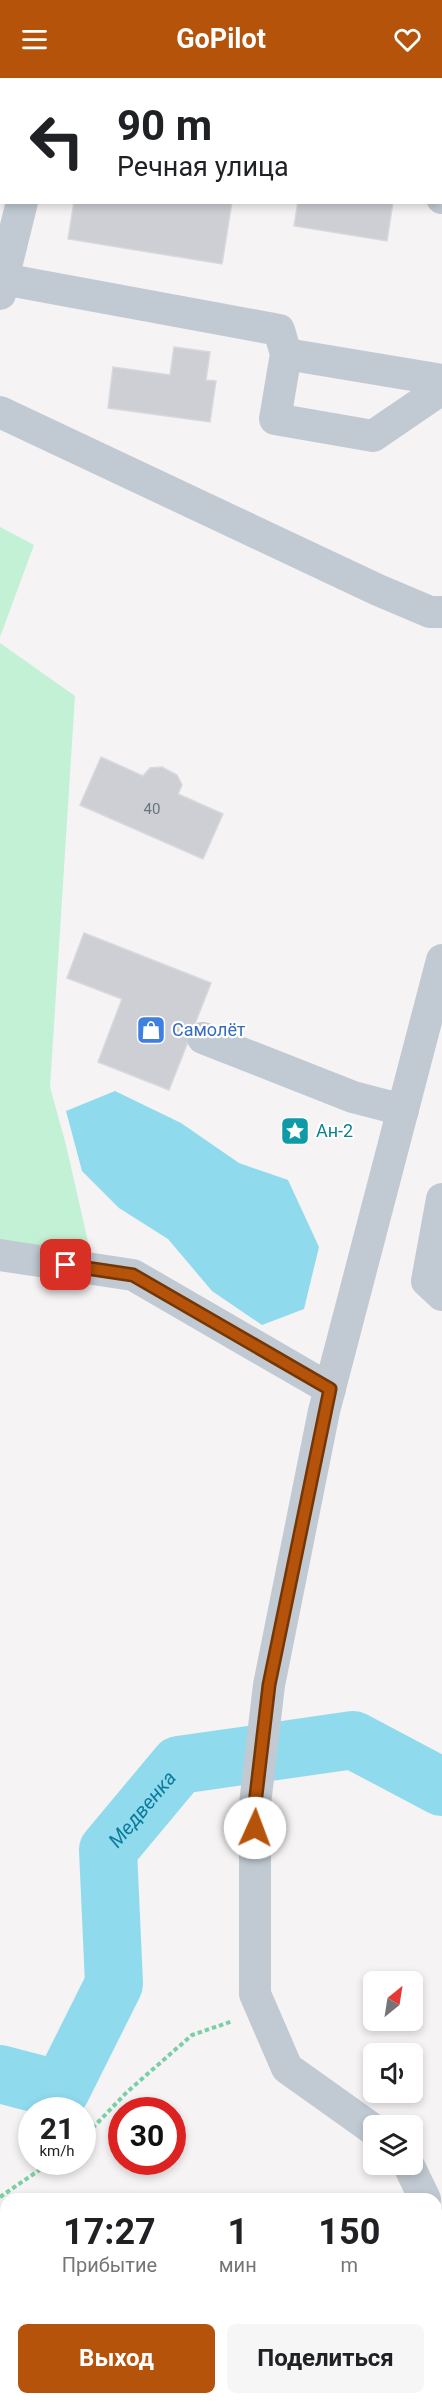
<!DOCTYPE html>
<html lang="ru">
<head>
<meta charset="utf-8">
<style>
	:root { --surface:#fff; --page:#f6f6f6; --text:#202124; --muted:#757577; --accent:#b45309 }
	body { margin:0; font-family:Roboto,sans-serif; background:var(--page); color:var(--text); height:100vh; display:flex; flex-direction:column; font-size:22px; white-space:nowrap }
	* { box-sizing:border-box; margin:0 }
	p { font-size:20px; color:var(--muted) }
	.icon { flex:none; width:33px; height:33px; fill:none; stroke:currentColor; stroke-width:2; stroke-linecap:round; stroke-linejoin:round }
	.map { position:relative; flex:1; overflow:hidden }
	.sheet { position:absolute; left:0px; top:2115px; width:442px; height:212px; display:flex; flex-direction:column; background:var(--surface); border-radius:18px 18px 0 0; box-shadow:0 3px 9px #0003 }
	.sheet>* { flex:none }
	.banner { position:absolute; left:0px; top:0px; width:442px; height:126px; box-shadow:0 3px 9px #0003; background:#fff; color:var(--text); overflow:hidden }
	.needle { width:39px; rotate:30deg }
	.tools { position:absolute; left:363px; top:1893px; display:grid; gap:12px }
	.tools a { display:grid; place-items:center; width:60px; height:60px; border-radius:9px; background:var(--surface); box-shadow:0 3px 9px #0003; font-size:30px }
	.speed { position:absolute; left:18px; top:2019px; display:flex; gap:12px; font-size:30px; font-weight:700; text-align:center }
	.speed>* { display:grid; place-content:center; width:78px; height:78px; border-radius:50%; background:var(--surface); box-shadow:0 3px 9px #0003; line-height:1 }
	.speed small { font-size:15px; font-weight:400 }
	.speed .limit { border:9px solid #d22; background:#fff; color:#111 }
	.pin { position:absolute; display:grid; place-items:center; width:51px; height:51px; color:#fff; margin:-26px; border-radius:12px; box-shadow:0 3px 9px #0006 }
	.me { position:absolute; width:66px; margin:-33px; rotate:2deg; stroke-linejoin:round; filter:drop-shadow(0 0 4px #0008) }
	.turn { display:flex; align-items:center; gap:21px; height:126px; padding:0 18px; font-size:27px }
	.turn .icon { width:78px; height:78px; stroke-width:2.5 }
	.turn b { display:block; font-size:42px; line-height:51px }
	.eta { display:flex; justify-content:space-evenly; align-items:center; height:102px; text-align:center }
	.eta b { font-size:36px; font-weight:700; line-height:42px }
	.button { display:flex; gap:12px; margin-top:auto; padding:12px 18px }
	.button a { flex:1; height:69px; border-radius:9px; background:var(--accent); color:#fff; font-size:24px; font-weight:700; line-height:69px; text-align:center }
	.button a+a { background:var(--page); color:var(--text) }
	header { display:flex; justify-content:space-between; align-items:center; height:78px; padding:0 18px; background:var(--accent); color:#fff; font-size:27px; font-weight:700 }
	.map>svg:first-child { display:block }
</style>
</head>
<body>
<header><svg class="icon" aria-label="menu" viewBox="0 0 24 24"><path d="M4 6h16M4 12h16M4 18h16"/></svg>GoPilot<svg class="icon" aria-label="heart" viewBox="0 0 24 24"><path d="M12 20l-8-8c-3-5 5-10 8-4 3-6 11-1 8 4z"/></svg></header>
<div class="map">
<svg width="442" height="2326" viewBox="0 0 442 2326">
	<rect width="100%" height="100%" fill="#f5f3f3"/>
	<g fill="#c3f1d5">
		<polygon points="0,449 34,467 0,559"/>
		<polygon points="0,565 75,618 50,1009 66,1067 91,1177 0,1164"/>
	</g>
	<polygon fill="#90daee" points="115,1013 181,1045 239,1085 288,1102 319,1169 304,1231 262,1247 212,1213 168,1161 119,1130 82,1093 66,1033"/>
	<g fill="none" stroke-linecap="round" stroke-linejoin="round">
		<path stroke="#90daee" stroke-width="58" id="s1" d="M0 1996 61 2012 114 1906 108 1772 179 1687 353 1662 442 1709"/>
	</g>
	<g fill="#cdcfd5" stroke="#d7d9de" stroke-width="1.5">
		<polygon points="74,124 232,124 222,186 68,161"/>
		<polygon points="298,124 393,124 387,163 294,148"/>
		<polygon points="174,269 210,274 206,302 216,303 210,344 108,330 113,289 170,297"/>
		<polygon points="101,679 143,698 150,690 162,689 177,697 182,707 178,716 223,736 203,781 80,727"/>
		<polygon points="84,855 211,905 169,1012 98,984 122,921 67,900"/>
	</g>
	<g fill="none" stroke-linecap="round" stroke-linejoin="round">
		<g stroke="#7ad0a6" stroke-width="4" stroke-dasharray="4.5 3" stroke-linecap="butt">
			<polyline points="82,2061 127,2014 192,1957 233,1943"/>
			<polyline points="0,2119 51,2084"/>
			<polyline points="436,2264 442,2260"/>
		</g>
		<g stroke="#c1cad2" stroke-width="32">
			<polyline points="45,2 46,0"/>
			<polyline points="0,15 2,15"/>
			<polyline points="441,118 442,120"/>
			<polyline points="0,200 3,201 22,124"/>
			<polyline points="0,216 3,201 279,252 286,276 275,341 373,358 442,311"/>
			<polyline points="286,276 442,302"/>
			<polyline points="0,334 378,512 430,534 442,534"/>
			<polyline points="203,960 353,1019 403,1032"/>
			<polyline points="442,1121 427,1203 442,1217"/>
			<polyline points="0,1177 133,1197 330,1311"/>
			<polyline points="374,2052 287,1990 255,1916 255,1726 269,1607 324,1333 442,882"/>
			<polyline points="408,2086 425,2121"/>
			<polyline points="436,2145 442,2156"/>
			<polyline points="436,2224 442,2216"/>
			<polyline points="318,2326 326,2320"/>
		</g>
	</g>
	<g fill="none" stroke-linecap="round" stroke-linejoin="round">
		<g stroke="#753606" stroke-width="15">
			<polyline id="route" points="66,1187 133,1197 330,1311 269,1607 255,1726 255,1750"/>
		</g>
		<use href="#route" stroke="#b45309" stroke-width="10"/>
	</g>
	<defs>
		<g id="shop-square" transform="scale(1.5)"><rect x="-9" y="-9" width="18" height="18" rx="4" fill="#3f7fe0" stroke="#fff"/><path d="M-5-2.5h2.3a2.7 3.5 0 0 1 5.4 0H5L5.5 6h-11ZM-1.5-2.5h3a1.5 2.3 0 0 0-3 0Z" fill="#fff"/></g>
		<g id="sight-square" transform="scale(1.5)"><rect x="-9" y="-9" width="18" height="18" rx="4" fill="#0f9aa8" stroke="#fff"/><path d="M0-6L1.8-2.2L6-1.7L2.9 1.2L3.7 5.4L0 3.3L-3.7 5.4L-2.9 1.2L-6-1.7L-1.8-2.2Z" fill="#fff"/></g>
	</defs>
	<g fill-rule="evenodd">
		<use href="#shop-square" x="151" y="952"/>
		<use href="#sight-square" x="295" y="1053"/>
	</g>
	<g text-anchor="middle" stroke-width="4.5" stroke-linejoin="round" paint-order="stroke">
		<g font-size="15" fill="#6b747e">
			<text x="152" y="736">40</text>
		</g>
		<g font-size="18" fill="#366cbe" stroke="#fff" text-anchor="start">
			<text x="172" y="958">Самолёт</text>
		</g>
		<g font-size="18" fill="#0d838f" stroke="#fff" text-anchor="start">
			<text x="316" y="1059">Ан-2</text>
		</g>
		<g font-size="20" font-style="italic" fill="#0c7c9b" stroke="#fff">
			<text dy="7" stroke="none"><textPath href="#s1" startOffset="369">Медвенка</textPath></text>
		</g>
	</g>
</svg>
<div class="tools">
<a><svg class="needle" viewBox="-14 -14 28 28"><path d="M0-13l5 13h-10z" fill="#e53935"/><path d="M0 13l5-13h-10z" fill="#757577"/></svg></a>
<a><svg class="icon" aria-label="sound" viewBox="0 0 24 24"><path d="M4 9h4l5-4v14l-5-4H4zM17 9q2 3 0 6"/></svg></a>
<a><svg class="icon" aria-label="layers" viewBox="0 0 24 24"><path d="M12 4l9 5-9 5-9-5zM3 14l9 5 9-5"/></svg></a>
</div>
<div class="speed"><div>21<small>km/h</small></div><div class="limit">30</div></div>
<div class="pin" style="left:66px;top:1187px;background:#d93025"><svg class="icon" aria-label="arrive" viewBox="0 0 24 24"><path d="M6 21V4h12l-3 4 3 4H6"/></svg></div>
<svg class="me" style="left:255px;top:1750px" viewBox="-20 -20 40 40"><circle r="19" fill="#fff"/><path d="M0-13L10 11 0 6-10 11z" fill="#b45309"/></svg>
<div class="banner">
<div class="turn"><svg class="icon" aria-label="left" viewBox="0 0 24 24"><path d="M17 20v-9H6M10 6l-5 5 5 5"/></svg><div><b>90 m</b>Речная улица</div></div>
</div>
<section class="sheet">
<div class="eta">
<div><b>17:27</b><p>Прибытие</p></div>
<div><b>1</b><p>мин</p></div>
<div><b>150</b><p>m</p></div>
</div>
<div class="button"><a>Выход</a><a>Поделиться</a></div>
</section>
</div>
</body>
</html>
